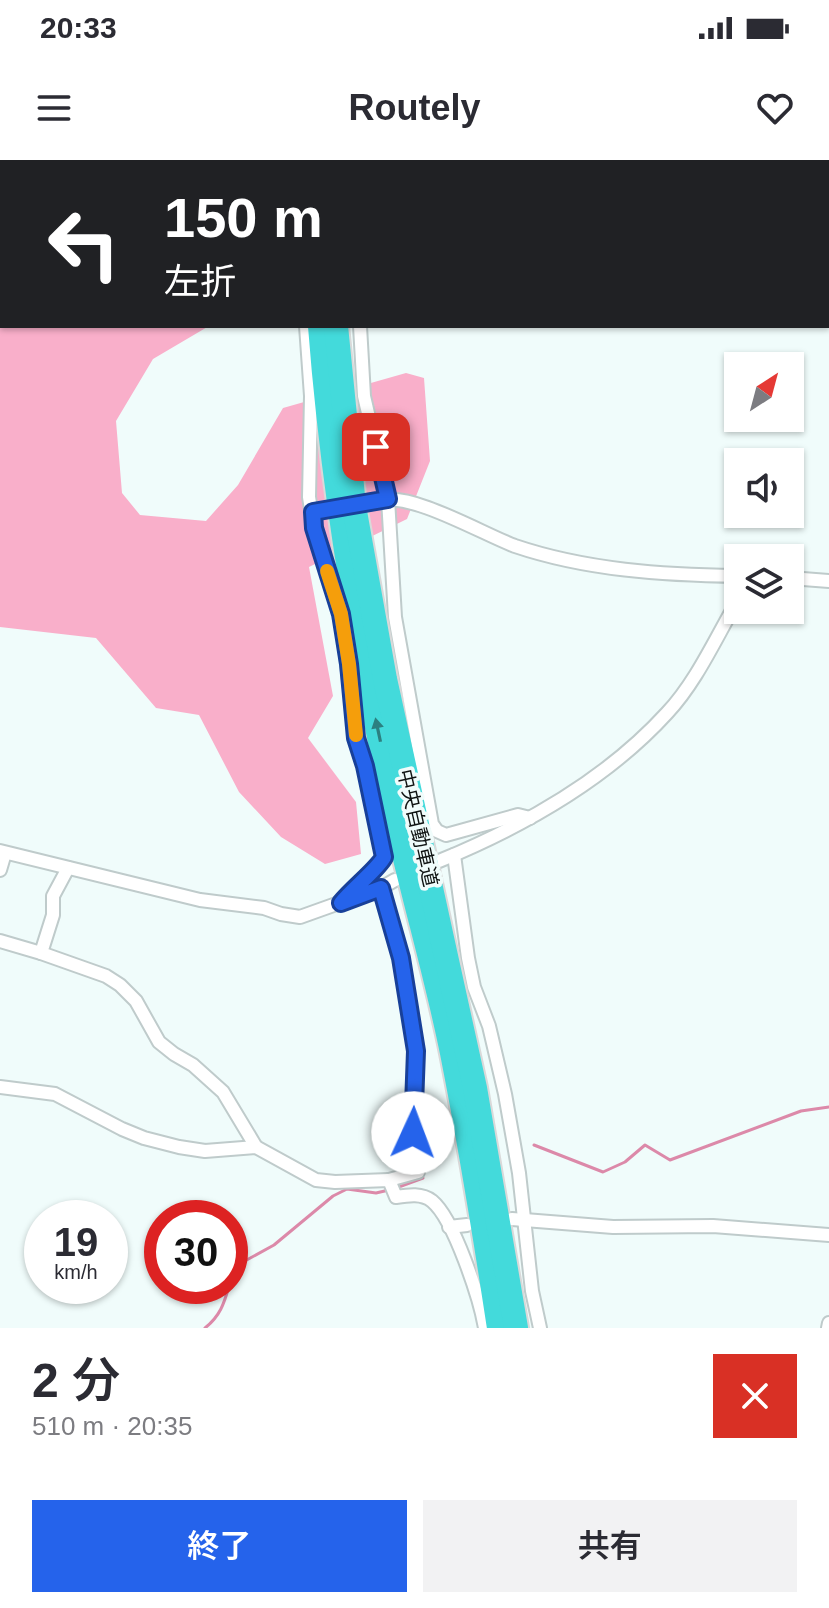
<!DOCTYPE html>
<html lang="ja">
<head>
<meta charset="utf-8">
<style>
	:root { --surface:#fff; --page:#f2f2f3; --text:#2b2b33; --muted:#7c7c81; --accent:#2563eb }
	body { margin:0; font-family:Arial,"Noto Sans JP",sans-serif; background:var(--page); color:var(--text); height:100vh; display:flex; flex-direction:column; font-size:30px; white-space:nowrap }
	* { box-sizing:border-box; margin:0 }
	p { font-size:26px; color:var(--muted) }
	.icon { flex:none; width:44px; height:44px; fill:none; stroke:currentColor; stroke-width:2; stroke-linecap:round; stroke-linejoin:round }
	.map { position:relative; height:1168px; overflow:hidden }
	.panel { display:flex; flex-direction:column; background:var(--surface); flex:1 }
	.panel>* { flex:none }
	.guide { position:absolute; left:0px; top:0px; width:830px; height:168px; box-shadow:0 2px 6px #0004; background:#202124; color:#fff; overflow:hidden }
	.needle { width:52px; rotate:36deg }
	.fabs { position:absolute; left:724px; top:192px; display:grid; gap:16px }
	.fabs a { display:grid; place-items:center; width:80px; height:80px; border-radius:0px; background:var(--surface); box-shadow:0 2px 6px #0004; font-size:40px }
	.speed { position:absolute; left:24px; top:1040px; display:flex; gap:16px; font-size:40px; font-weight:700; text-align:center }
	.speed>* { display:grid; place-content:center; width:104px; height:104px; border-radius:50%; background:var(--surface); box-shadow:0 2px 6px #0004; line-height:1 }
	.speed small { font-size:20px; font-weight:400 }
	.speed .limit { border:12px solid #d22; background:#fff; color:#111 }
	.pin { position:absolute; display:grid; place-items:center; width:68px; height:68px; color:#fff; margin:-34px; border-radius:16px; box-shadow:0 4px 12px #0006 }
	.me { position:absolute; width:88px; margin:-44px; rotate:2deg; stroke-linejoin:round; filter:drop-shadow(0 0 6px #0008) }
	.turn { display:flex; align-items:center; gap:28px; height:168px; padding:0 32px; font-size:36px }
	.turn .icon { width:104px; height:104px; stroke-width:2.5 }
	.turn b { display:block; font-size:56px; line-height:68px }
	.round { display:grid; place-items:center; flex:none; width:84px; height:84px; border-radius:0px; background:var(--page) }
	.headline { display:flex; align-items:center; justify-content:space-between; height:136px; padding:0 32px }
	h1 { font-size:48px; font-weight:600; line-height:60px }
	.cta { display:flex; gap:16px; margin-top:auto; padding:16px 32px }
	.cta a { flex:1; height:92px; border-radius:0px; background:var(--accent); color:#fff; font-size:32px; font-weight:600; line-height:92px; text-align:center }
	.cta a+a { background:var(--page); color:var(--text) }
	.status { display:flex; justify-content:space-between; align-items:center; height:56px; padding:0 40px; background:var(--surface); direction:ltr }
	.status svg { height:22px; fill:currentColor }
	header { display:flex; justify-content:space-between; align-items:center; height:104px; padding:0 32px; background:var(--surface); font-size:36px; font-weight:600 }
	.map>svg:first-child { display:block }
</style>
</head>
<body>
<div class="status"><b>20:33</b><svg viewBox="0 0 49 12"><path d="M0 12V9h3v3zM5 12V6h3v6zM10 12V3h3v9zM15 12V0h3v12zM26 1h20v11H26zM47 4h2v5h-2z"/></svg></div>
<header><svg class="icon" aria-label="menu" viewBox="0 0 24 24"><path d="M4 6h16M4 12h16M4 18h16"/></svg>Routely<svg class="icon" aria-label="heart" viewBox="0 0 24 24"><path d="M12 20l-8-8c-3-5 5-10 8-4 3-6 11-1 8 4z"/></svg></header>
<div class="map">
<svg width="829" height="1168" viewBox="0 0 829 1168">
	<rect width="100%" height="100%" fill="#f0fcfb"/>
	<polygon fill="#f9afca" points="0,0 829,0 829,97 828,2 2,2 2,166 209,166 153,199 116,261 122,333 140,355 206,361 238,325 283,248 406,213 424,218 430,301 407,359 309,407 333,536 308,578 356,642 361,694 325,704 281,677 239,632 199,555 156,548 96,478 0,467"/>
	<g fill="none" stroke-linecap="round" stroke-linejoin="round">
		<g stroke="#dc89a9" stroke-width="3">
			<polyline points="321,1 333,2"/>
			<polyline points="171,2 173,0"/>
			<polyline points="535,2 545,0"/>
			<polyline points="0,18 2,19"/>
			<polyline points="534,985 603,1012 625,1002 645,985 670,1000 801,951 829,947"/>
			<polyline points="396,1028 423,1018"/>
			<polyline points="230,1124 235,1111 243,1102 274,1085 333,1036 347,1029 376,1033 389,1030"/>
			<path d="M205 1168C220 1156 224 1144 229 1126"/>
		</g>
		<g stroke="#bfcbcb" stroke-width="16">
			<g id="minor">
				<path d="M306 166 311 236 309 337 314 368 341 454 356 578 365 606 384 697C378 710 352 729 341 743"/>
				<polyline points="360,166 364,236 388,339 395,457 432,664 437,671 446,675 518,655 530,658"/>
				<path d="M383 341C411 332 485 375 515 386 586 410 663 415 738 416"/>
				<polyline points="790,418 829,421"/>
				<polyline points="0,691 200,740 264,748 281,754 300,757 381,728 395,720"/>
				<polyline points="454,695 468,798 474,827 489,866 505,934 519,1013 532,1131 540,1168"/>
				<path d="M439 701C522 667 606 620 667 553 697 521 716 477 738 440"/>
				<polyline points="68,708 53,736 53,755 41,793 106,816 120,825 136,841 159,882 174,894 193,905 223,932 256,987"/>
				<polyline points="0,710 5,693"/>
				<polyline points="381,728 401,798 416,891 413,973 418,1012 389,1020"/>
				<polyline points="0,781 41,793"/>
				<path d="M0 927 55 934 122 969 144 978 179 987 205 991 256 987 316 1020 335 1022 389 1020 396 1037C409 1035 422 1033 432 1041 454 1059 480 1139 485 1168"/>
				<polyline points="512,1059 613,1067 713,1066 829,1075"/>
				<polyline points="449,1067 467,1065"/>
				<polyline points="828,1168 829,1163"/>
			</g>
		</g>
		<g stroke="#d9d9d9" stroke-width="28">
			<g id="motorway">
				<polyline points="310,0 310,2"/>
				<path d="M320 166C333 336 362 502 398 669 415 744 437 818 452 893 470 984 485 1076 499 1168"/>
				<polyline points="336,166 354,346 385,519 475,928 516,1168"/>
			</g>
		</g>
		<use href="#minor" stroke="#fff" stroke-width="12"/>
		<use href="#motorway" stroke="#43dadb" stroke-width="24"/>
		<g stroke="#bfcbcb" stroke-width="16" stroke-linecap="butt">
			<polyline id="minor-bridge" points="322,351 380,342"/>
		</g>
		<use href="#minor-bridge" stroke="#fff" stroke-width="12"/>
	</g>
	<defs><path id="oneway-solid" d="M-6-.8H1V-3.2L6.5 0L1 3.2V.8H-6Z" transform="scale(2)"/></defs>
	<use fill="#2c8081" href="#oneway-solid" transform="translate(378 570) rotate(-102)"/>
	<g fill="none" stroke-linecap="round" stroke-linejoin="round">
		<g stroke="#184099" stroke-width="20">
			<path id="route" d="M376 287 388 339 313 352 314 368 341 454 349 504 356 578 365 606 384 697C378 709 352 729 341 743L381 728 401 798 416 891 413 973"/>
		</g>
		<use href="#route" stroke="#2563eb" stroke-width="14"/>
		<polyline stroke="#f59e0b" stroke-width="14" points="327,411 341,454 349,504 356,575"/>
	</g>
	<g text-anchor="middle" stroke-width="7" stroke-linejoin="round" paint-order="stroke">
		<g font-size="20" fill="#0f1312" stroke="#f0fcfb">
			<text transform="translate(418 668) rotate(77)" y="7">中央自動車道</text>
		</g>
	</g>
</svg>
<div class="fabs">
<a><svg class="needle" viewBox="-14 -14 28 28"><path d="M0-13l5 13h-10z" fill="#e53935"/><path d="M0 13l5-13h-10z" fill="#7c7c81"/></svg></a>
<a><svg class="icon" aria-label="sound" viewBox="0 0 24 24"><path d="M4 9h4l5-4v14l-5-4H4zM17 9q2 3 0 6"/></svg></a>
<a><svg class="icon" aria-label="layers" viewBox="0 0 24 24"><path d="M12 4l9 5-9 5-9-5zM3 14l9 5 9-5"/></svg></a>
</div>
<div class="speed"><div>19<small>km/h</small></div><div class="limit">30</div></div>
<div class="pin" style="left:376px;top:287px;background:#d93025"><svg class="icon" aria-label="arrive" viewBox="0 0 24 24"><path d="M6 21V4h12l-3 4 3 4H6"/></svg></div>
<svg class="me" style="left:413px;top:973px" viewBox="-20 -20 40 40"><circle r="19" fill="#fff"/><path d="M0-13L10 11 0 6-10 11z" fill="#2563eb"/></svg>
<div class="guide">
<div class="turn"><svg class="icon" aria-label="left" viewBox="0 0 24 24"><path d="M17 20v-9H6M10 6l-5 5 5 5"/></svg><div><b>150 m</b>左折</div></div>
</div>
</div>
<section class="panel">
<div class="headline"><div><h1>2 分</h1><p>510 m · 20:35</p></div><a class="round" style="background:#d93025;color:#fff"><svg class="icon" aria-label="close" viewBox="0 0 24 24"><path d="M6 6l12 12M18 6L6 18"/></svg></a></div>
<div class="cta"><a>終了</a><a>共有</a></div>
</section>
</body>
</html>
